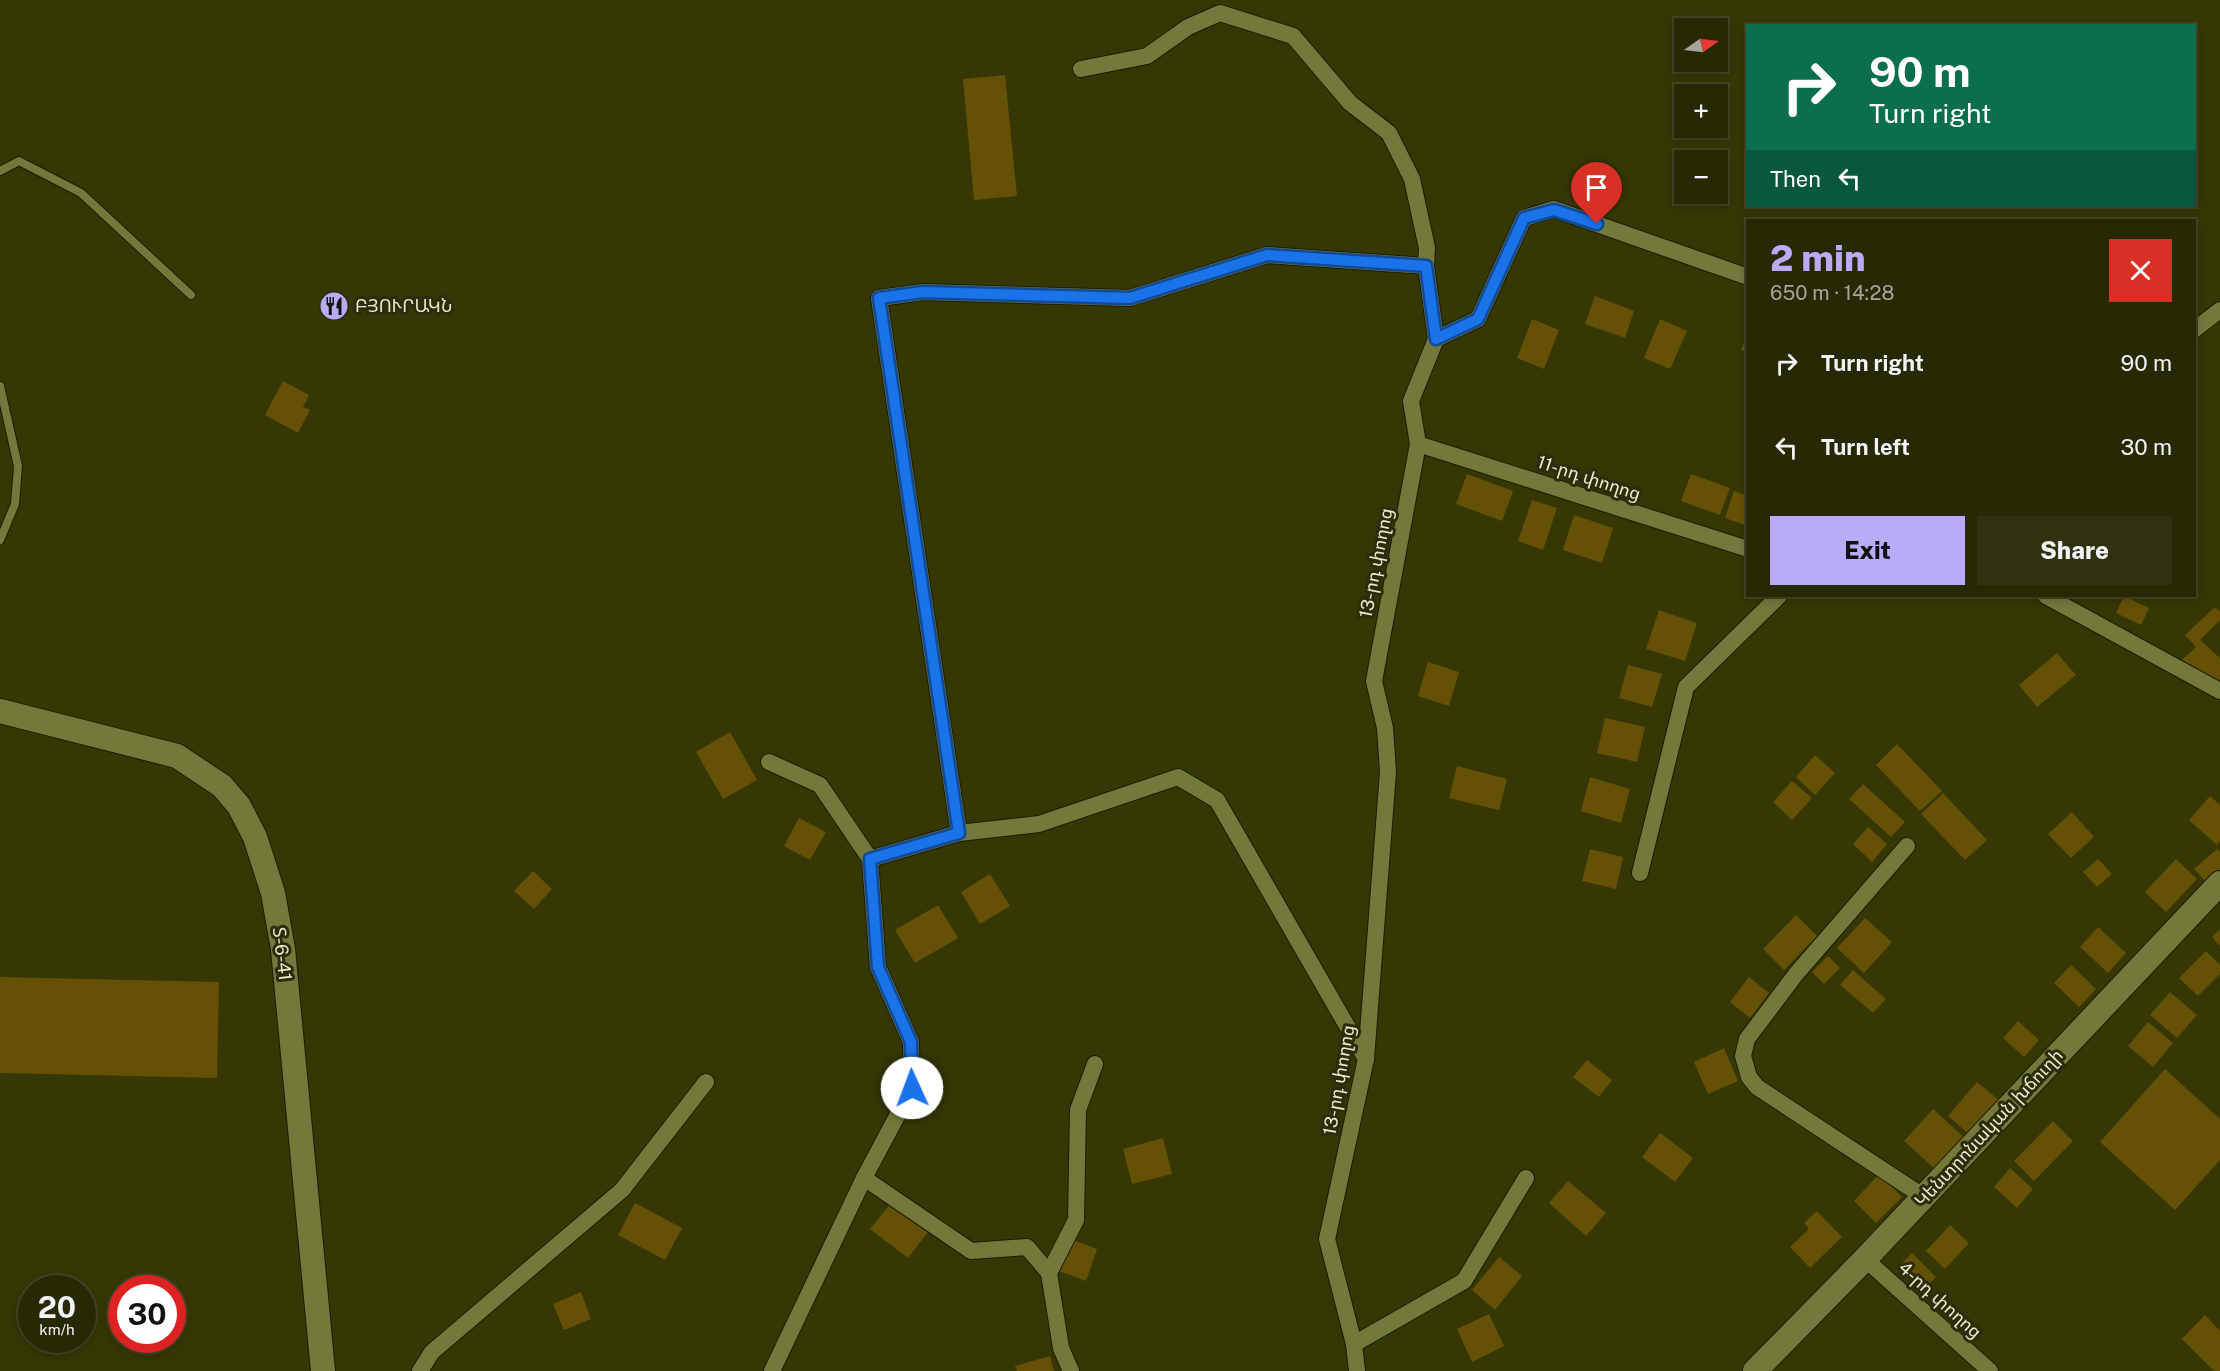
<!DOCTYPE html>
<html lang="en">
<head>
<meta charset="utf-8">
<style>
	:root { --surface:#282904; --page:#30310e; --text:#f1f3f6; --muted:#a5a69a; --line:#444526; --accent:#b9abf7 }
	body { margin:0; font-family:"Public Sans","Noto Sans Armenian",sans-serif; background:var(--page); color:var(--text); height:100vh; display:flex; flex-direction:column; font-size:22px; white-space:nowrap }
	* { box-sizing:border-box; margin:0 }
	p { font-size:20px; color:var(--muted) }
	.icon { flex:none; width:33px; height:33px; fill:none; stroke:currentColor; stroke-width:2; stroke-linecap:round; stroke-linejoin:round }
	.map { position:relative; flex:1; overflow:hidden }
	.drawer { position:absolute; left:1746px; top:219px; width:450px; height:378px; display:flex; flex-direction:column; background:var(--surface); border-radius:0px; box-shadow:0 3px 9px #0003,0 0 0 2px var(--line) }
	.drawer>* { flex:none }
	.guide { position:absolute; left:1746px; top:24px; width:450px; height:183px; border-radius:0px; box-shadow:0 3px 9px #0003,0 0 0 2px var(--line); background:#0b6e4f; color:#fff; overflow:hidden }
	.needle { width:39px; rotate:76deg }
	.fabs { position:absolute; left:1674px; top:18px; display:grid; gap:12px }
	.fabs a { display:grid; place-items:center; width:54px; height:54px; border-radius:0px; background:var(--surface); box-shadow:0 3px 9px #0003,0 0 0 2px var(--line); font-size:30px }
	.speed { position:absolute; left:18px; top:1275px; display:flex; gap:12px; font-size:30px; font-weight:700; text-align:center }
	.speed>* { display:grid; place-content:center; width:78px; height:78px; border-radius:50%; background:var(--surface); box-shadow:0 3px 9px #0003,0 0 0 2px var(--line); line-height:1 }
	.speed small { font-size:15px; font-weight:400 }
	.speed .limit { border:9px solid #d22; background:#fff; color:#111 }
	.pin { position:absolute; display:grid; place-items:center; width:51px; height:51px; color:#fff; margin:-62px -26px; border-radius:50% 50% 50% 0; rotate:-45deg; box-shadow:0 0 6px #0007 }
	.pin .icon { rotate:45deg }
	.me { position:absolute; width:66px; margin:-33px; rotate:358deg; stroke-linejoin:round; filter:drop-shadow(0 0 4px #0008) }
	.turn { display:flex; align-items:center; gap:21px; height:126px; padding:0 24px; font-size:27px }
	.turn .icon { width:78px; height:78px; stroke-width:2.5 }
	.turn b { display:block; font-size:42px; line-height:51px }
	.then { display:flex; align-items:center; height:57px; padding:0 24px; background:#0003; gap:12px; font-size:22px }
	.round { display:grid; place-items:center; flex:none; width:63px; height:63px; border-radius:0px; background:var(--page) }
	.headline { display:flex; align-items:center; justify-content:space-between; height:102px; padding:0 24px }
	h1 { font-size:36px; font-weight:800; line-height:45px; color:var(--accent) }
	.primary-button { display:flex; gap:12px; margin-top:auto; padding:12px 24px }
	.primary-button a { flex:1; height:69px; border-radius:0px; background:var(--accent); color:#111; font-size:24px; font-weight:800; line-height:69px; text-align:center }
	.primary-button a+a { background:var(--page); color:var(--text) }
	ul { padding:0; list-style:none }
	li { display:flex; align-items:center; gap:18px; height:84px; padding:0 24px }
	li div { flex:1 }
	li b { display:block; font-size:22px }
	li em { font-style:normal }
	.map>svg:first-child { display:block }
</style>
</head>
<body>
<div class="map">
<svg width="2220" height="1371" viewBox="0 0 2220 1371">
	<rect width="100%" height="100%" fill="#353705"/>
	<g fill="#645105">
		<polygon points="1005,75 1017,196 974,200 963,79"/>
		<polygon points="1595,296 1634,311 1625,338 1585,324"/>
		<polygon points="1532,319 1559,330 1544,369 1517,358"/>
		<polygon points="1660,319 1687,331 1670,369 1644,358"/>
		<polygon points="1748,332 1748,352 1741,350"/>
		<polygon points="283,381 309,395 303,407 310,410 298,433 265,415"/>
		<polygon points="1467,474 1513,491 1502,521 1456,504"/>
		<polygon points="1691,474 1730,488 1720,515 1681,501"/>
		<polygon points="1734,491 1748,496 1748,526 1725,518"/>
		<polygon points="1532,500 1557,508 1543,550 1518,541"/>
		<polygon points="1574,515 1613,528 1602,563 1563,550"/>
		<polygon points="2124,596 2149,608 2141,625 2116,613"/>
		<polygon points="2215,607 2220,612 2220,620 2200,640 2220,658 2220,682 2182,660 2196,647 2185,635"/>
		<polygon points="1659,610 1697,623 1685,661 1646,649"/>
		<polygon points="2057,653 2076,675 2037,707 2019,685"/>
		<polygon points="1428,662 1459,672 1449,706 1418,696"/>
		<polygon points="1628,665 1662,674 1652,707 1619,698"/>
		<polygon points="1605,718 1645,727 1637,762 1597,753"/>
		<polygon points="730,732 757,780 723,799 696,752"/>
		<polygon points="1897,744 1942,791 1920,811 1876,765"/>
		<polygon points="1815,755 1835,773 1815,795 1796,777"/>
		<polygon points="1457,766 1507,779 1499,810 1449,798"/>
		<polygon points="1590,777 1630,789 1621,823 1581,811"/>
		<polygon points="1792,781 1812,798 1792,820 1773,802"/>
		<polygon points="1863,784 1905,822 1891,837 1849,799"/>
		<polygon points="1943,793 1987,840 1965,860 1921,814"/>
		<polygon points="2210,796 2220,805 2220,841 2217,845 2189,820"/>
		<polygon points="2072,812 2094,837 2071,858 2048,834"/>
		<polygon points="799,818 826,832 810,860 784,846"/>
		<polygon points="1868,827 1887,844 1872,862 1853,844"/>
		<polygon points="1590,849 1623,857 1616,889 1582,881"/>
		<polygon points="2217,849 2220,852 2220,870 2206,882 2194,869"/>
		<polygon points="2098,859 2112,874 2097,887 2083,872"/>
		<polygon points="2176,859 2197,879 2166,912 2145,892"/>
		<polygon points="533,871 552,889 534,909 514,891"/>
		<polygon points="990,874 1010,906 980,924 961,892"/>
		<polygon points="938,905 958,938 915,963 895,930"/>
		<polygon points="1796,915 1817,936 1784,970 1763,949"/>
		<polygon points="1865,918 1892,942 1864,973 1837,948"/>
		<polygon points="2098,927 2126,953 2108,973 2080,947"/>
		<polygon points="2220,929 2220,946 2212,937"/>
		<polygon points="2206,951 2220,965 2220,974 2198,996 2179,978"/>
		<polygon points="1828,956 1840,968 1824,984 1812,972"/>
		<polygon points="2071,965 2096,989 2079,1007 2054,983"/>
		<polygon points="1853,970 1886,999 1873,1013 1840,985"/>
		<polygon points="0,977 219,982 217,1078 0,1073"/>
		<polygon points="1749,977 1769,993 1750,1018 1730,1002"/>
		<polygon points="2170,992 2197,1015 2177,1038 2150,1015"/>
		<polygon points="2018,1021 2039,1040 2024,1057 2003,1038"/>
		<polygon points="2148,1022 2173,1043 2153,1067 2128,1046"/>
		<polygon points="1724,1048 1738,1081 1708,1094 1694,1062"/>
		<polygon points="1587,1060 1612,1080 1599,1097 1573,1077"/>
		<polygon points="2165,1069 2220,1119 2220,1160 2175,1210 2100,1142"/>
		<polygon points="1977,1082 2000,1101 1971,1136 1948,1116"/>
		<polygon points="1933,1109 1966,1139 1937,1171 1904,1141"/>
		<polygon points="2053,1121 2073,1141 2034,1181 2014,1161"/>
		<polygon points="1660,1133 1693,1158 1675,1182 1642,1157"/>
		<polygon points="1163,1138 1172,1174 1132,1184 1123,1149"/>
		<polygon points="2010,1168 2033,1189 2017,1208 1994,1187"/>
		<polygon points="1879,1174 1902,1197 1876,1223 1854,1201"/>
		<polygon points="1568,1181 1606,1213 1586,1236 1549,1203"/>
		<polygon points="635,1203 682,1228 665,1260 618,1235"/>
		<polygon points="891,1203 928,1232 908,1258 870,1229"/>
		<polygon points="1817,1211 1842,1237 1810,1268 1790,1247 1809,1229 1804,1223"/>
		<polygon points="1950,1225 1969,1243 1945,1269 1926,1251"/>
		<polygon points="1070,1239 1097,1249 1086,1281 1059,1271"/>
		<polygon points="1912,1253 1936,1277 1922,1291 1898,1267"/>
		<polygon points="1499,1257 1522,1276 1495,1310 1472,1290"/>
		<polygon points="581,1292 591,1319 564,1330 553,1304"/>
		<polygon points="1489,1314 1504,1346 1472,1362 1457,1329"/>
		<polygon points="2205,1315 2220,1331 2220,1371 2214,1371 2182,1339"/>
		<polygon points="1050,1356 1054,1371 1017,1371 1015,1366"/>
	</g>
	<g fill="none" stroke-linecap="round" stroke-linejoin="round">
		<g stroke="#1c1e00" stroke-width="10">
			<g id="service">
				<polyline points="0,171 19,161 81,193 191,295"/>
				<polyline points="0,386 18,466 15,504 0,540"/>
			</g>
		</g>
		<g stroke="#1c1e00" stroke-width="18">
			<g id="minor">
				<polyline points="1081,69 1147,56 1188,27 1220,13 1293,36 1350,103 1389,133 1412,179 1427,248 1426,266 1436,339 1411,401 1418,444 1374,681 1385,728 1388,772 1366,1059 1327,1239 1354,1344 1357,1371"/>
				<polyline points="2194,330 2220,310"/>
				<polyline points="1436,339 1478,319 1524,218 1554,209 1748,277"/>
				<polyline points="1418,444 1748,549"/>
				<polyline points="2046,596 2220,691"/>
				<polyline points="769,762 820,785 870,859 878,967 911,1042 912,1088 864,1178 772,1371"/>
				<polyline points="959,833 879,298 923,292 1130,298 1267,255 1426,266"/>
				<polyline points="1907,846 1796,974 1747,1039 1743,1056 1749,1077 1757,1087 1924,1197"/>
				<polyline points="870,859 959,833 1039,824 1178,777 1217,800 1366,1059"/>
				<polyline points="1640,873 1686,687 1779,596"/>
				<polyline points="864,1178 971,1251 1027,1247 1049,1273"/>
				<polyline points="1865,1259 1990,1371"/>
				<polyline points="1354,1344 1464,1281 1526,1178"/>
				<polyline points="420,1371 432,1352 622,1190 706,1082"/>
				<polyline points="1071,1371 1061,1348 1049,1273 1076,1220 1078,1110 1095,1064"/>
			</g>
		</g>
		<g stroke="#1c1e00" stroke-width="26">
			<g id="secondary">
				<polyline points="0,711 177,756 222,786 239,806 255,837 273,893 283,949 323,1371"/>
				<polyline points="1755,1371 1865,1259 2220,883"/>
			</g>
		</g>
		<use href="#service" stroke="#74783b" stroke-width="8"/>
		<use href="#minor" stroke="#74783b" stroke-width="16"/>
		<use href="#secondary" stroke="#74783b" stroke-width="24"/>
	</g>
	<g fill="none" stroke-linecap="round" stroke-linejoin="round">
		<g stroke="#114b97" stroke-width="15">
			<polyline id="route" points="912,1088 911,1042 878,967 870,859 959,833 879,298 923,292 1130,298 1267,255 1426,266 1436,339 1478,319 1524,218 1554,210 1597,224"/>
		</g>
		<use href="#route" stroke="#1a73e8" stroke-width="10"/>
	</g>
	<defs>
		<g id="restaurant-disc" transform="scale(1.5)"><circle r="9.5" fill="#b9abf7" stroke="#2b2d0c"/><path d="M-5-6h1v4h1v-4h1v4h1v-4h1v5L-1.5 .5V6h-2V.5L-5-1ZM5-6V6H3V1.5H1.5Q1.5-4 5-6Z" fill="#111"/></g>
	</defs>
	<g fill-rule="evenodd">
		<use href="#restaurant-disc" x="334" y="306"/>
	</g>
	<g text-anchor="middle" stroke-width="6" stroke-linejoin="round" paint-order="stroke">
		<g font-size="18" fill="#e8eccc" stroke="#2b2d0c" text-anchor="start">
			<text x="355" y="312">ԲՅՈՒՐԱԿՆ</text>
		</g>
		<g font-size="18" fill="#e8eccc" stroke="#2b2d0c">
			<text transform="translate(1589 478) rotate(18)" y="6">11-րդ փողոց</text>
			<text transform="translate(1376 563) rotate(-79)" y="6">13-րդ փողոց</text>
			<text transform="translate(282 954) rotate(83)" y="6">Տ-6-41</text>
			<text transform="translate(1339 1080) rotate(-80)" y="6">13-րդ փողոց</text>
			<text transform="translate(1989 1128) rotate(-47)" y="6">Կենտրոնական խճուղի</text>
			<text transform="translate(1940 1300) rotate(42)" y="6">4-րդ փողոց</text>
		</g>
	</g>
</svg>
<div class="fabs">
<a><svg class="needle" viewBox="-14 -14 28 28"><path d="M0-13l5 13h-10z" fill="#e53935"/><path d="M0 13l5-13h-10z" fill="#a5a69a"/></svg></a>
<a>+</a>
<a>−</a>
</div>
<div class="speed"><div>20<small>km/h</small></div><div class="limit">30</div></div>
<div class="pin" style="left:1597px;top:224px;background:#d93025"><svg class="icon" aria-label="arrive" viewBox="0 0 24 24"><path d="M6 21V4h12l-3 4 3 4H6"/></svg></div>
<svg class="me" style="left:912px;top:1088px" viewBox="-20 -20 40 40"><circle r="19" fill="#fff"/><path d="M0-13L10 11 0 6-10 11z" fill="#1a73e8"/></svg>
<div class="guide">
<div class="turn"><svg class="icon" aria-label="right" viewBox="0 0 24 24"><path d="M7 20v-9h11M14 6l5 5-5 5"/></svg><div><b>90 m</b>Turn right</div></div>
<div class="then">Then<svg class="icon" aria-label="left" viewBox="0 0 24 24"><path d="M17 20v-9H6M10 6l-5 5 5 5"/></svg></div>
</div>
<section class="drawer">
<div class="headline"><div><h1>2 min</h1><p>650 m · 14:28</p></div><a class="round" style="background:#d93025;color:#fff"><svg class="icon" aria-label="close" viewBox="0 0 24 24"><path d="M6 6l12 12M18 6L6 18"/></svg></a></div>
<ul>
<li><svg class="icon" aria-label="right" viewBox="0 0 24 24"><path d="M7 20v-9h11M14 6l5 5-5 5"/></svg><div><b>Turn right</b></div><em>90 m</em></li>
<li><svg class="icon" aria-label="left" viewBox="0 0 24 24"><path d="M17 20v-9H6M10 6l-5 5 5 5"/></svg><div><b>Turn left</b></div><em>30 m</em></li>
</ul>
<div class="primary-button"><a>Exit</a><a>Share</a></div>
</section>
</div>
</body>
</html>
